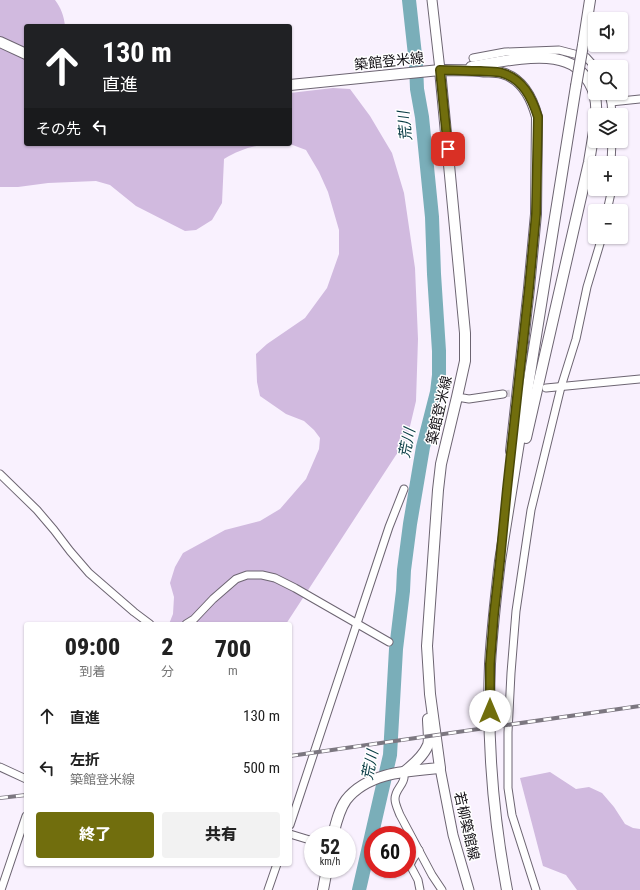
<!DOCTYPE html>
<html lang="ja">
<head>
<meta charset="utf-8">
<style>
	:root { --surface:#fff; --page:#f2f2f2; --text:#222; --muted:#767676; --accent:#716e0d }
	body { margin:0; font-family:"Roboto Condensed","Noto Sans JP",sans-serif; background:var(--page); color:var(--text); height:100vh; display:flex; flex-direction:column; font-size:15px; white-space:nowrap }
	* { box-sizing:border-box; margin:0 }
	p { font-size:13px; color:var(--muted) }
	.icon { flex:none; width:22px; height:22px; fill:none; stroke:currentColor; stroke-width:2; stroke-linecap:round; stroke-linejoin:round }
	.map { position:relative; flex:1; overflow:hidden }
	.side { position:absolute; left:24px; top:622px; width:268px; height:244px; display:flex; flex-direction:column; background:var(--surface); border-radius:4px; box-shadow:0 1px 3px #0004 }
	.side>* { flex:none }
	.top-card { position:absolute; left:24px; top:24px; width:268px; height:122px; border-radius:4px; box-shadow:0 1px 3px #0004; background:#202124; color:#fff; overflow:hidden }
	.tools { position:absolute; left:588px; top:12px; display:grid; gap:8px }
	.tools a { display:grid; place-items:center; width:40px; height:40px; border-radius:4px; background:var(--surface); box-shadow:0 1px 3px #0004; font-size:20px }
	.speed { position:absolute; left:304px; top:826px; display:flex; gap:8px; font-size:20px; font-weight:700; text-align:center }
	.speed>* { display:grid; place-content:center; width:52px; height:52px; border-radius:50%; background:var(--surface); box-shadow:0 1px 3px #0004; line-height:1 }
	.speed small { font-size:10px; font-weight:400 }
	.speed .limit { border:6px solid #d22; background:#fff; color:#111 }
	.pin { position:absolute; display:grid; place-items:center; width:34px; height:34px; color:#fff; margin:-17px; border-radius:8px; box-shadow:0 2px 6px #0006 }
	.me { position:absolute; width:44px; margin:-22px; rotate:0deg; stroke-linejoin:round; filter:drop-shadow(0 0 3px #0008) }
	.turn { display:flex; align-items:center; gap:14px; height:84px; padding:0 12px; font-size:18px }
	.turn .icon { width:52px; height:52px; stroke-width:2.5 }
	.turn b { display:block; font-size:28px; line-height:34px }
	.then { display:flex; align-items:center; height:38px; padding:0 12px; background:#0003; gap:8px; font-size:15px }
	.eta { display:flex; justify-content:space-evenly; align-items:center; height:68px; text-align:center }
	.eta b { font-size:24px; font-weight:800; line-height:28px }
	.button { display:flex; gap:8px; margin-top:auto; padding:8px 12px }
	.button a { flex:1; height:46px; border-radius:4px; background:var(--accent); color:#fff; font-size:16px; font-weight:800; line-height:46px; text-align:center }
	.button a+a { background:var(--page); color:var(--text) }
	ul { padding:0; list-style:none }
	li { display:flex; align-items:center; gap:12px; height:52px; padding:0 12px }
	li div { flex:1 }
	li b { display:block; font-size:15px }
	li em { font-style:normal }
	.map>svg:first-child { display:block }
</style>
</head>
<body>
<div class="map">
<svg width="640" height="890" viewBox="0 0 640 890">
	<rect width="100%" height="100%" fill="#f9f1fe"/>
	<g fill="#d1badf">
		<path d="M0 0H55C61 8 64 16 65 26H26V144H269C251 146 239 150 224 159L222 203 212 220 196 230 185 231 136 206 110 185 96 181 48 183 18 187H0Z"/>
		<polygon points="333,88 350,89 370,116 392,153 404,193 415,268 418,339 416,401 406,443 396,455 286,624 169,624 173,614 174,597 170,583 175,567 183,553 225,530 260,521 280,509 306,479 319,449 320,438 314,430 304,421 286,414 260,396 257,382 256,354 267,344 305,318 327,288 339,254 339,230 328,192 319,172 306,150 290,144 290,93"/>
		<polygon points="550,772 576,789 589,787 602,793 614,807 625,824 633,828 640,829 640,890 577,890 566,875 543,866 520,778"/>
	</g>
	<g fill="none" stroke-linecap="round" stroke-linejoin="round">
		<polyline stroke="#7aaeb9" stroke-width="14" points="359,890 390,755 396,649 403,591 404,570 410,524 423,447 437,392 439,375 439,351 434,274 432,217 422,117 417,89 416,64 409,0"/>
		<polyline stroke="#d6cfdb" stroke-width="7" stroke-dasharray="7 3.5" stroke-linecap="butt" points="503,394 520,392"/>
		<g stroke="#6d6572" stroke-width="9">
			<g id="minor">
				<polyline points="473,58 505,52 559,50 586,57 595,67"/>
				<polyline points="608,93 611,102 612,115"/>
				<polyline points="611,102 640,99"/>
				<polyline points="611,163 612,141"/>
				<polyline points="607,211 611,193 611,189"/>
				<polyline points="546,388 640,379"/>
				<polyline points="457,397 469,399 503,394"/>
				<polyline points="0,474 37,510 54,530 70,551 89,573 134,612 150,624"/>
				<polyline points="186,624 194,619 213,599 236,579 247,575 262,575 275,578 295,588 389,642"/>
				<polyline points="0,767 26,779"/>
				<path d="M404 772C406 785 395 788 395 799 395 804 398 810 400 815L432 875 442 890"/>
				<polyline points="290,825 389,527 404,489"/>
				<polyline points="290,834 313,841"/>
				<polyline points="419,850 413,859 410,865 418,880 420,890"/>
				<polyline points="1,890 26,816"/>
				<polyline points="268,890 277,864"/>
				<polyline points="536,890 512,815 508,788 508,732 511,673 516,611 531,510 561,387 576,339 587,287 602,237"/>
			</g>
		</g>
		<g stroke="#6d6572" stroke-width="11">
			<g id="secondary">
				<polyline points="432,0 440,70"/>
				<polyline points="440,768 453,835 469,890"/>
			</g>
		</g>
		<g stroke="#6d6572" stroke-width="12">
			<g id="primary">
				<polyline points="0,42 26,54"/>
				<polyline points="583,45 590,0"/>
				<path d="M471 67C496 62 543 52 566 62 576 65 584 74 589 82 595 92 597 103 596 115"/>
				<path d="M290 85 440 70C453 70 467 70 480 71 487 72 496 71 502 73 523 79 532 98 537 117L536 214 529 288 511 451"/>
				<polyline points="526,438 589,162 595,125"/>
				<path d="M404 772C413 765 424 755 428 745 430 740 428 726 428 719"/>
				<path d="M333 835C336 823 339 810 346 800 368 772 408 771 440 768L430 694 427 646 438 490 441 464 457 397 465 361V333L440 70"/>
				<polyline points="323,890 327,869"/>
				<path d="M507 890C493 816 487 739 490 664 492 629 496 595 500 561L576 86"/>
			</g>
		</g>
		<use href="#minor" stroke="#fff" stroke-width="7"/>
		<use href="#secondary" stroke="#fff" stroke-width="9"/>
		<use href="#primary" stroke="#fff" stroke-width="10"/>
		<g stroke="#7c7780" stroke-width="4">
			<g id="rail">
				<polyline points="290,756 640,706"/>
				<polyline points="0,798 26,795"/>
			</g>
		</g>
		<use href="#rail" stroke="#fff" stroke-width="2.5" stroke-dasharray="8" stroke-linecap="butt"/>
		<g stroke="#6d6572" stroke-width="12" stroke-linecap="butt">
			<polyline id="primary-bridge" points="576,86 583,45"/>
		</g>
		<use href="#primary-bridge" stroke="#fff" stroke-width="10"/>
	</g>
	<g fill="none" stroke-linecap="round" stroke-linejoin="round">
		<g stroke="#494808" stroke-width="10">
			<path id="route" d="M448 149 440 70C453 70 467 71 480 71 487 72 496 71 502 73 523 79 532 98 538 117L536 214 529 288 507 489 500 561 494 614 490 664V711"/>
		</g>
		<use href="#route" stroke="#716e0d" stroke-width="7"/>
	</g>
	<g text-anchor="middle" stroke-width="3" stroke-linejoin="round" paint-order="stroke">
		<g font-size="14" fill="#131015" stroke="#fff">
			<text transform="translate(389 61) rotate(-6)" y="5">築館登米線</text>
			<text transform="translate(439 410) rotate(-77)" y="5">築館登米線</text>
			<text transform="translate(467 826) rotate(77)" y="5">若柳築館線</text>
		</g>
		<g font-size="15" font-style="italic" fill="#073a43" stroke="#fff">
			<text transform="translate(405 126) rotate(-96)" y="5">荒川</text>
			<text transform="translate(407 443) rotate(-79)" y="5">荒川</text>
			<text transform="translate(370 765) rotate(-79)" y="5">荒川</text>
		</g>
	</g>
</svg>
<div class="tools">
<a><svg class="icon" aria-label="sound" viewBox="0 0 24 24"><path d="M4 9h4l5-4v14l-5-4H4zM17 9q2 3 0 6"/></svg></a>
<a><svg class="icon" aria-label="search" viewBox="0 0 24 24"><circle cx="10" cy="10" r="6"/><path d="M15 15l6 6"/></svg></a>
<a><svg class="icon" aria-label="layers" viewBox="0 0 24 24"><path d="M12 4l9 5-9 5-9-5zM3 14l9 5 9-5"/></svg></a>
<a>+</a>
<a>−</a>
</div>
<div class="speed"><div>52<small>km/h</small></div><div class="limit">60</div></div>
<div class="pin" style="left:448px;top:149px;background:#d93025"><svg class="icon" aria-label="arrive" viewBox="0 0 24 24"><path d="M6 21V4h12l-3 4 3 4H6"/></svg></div>
<svg class="me" style="left:490px;top:711px" viewBox="-20 -20 40 40"><circle r="19" fill="#fff"/><path d="M0-13L10 11 0 6-10 11z" fill="#716e0d"/></svg>
<div class="top-card">
<div class="turn"><svg class="icon" aria-label="ahead" viewBox="0 0 24 24"><path d="M12 20V5M6 11l6-6 6 6"/></svg><div><b>130 m</b>直進</div></div>
<div class="then">その先<svg class="icon" aria-label="left" viewBox="0 0 24 24"><path d="M17 20v-9H6M10 6l-5 5 5 5"/></svg></div>
</div>
<section class="side">
<div class="eta">
<div><b>09:00</b><p>到着</p></div>
<div><b>2</b><p>分</p></div>
<div><b>700</b><p>m</p></div>
</div>
<ul>
<li><svg class="icon" aria-label="ahead" viewBox="0 0 24 24"><path d="M12 20V5M6 11l6-6 6 6"/></svg><div><b>直進</b></div><em>130 m</em></li>
<li><svg class="icon" aria-label="left" viewBox="0 0 24 24"><path d="M17 20v-9H6M10 6l-5 5 5 5"/></svg><div><b>左折</b><p>築館登米線</p></div><em>500 m</em></li>
</ul>
<div class="button"><a>終了</a><a>共有</a></div>
</section>
</div>
</body>
</html>
